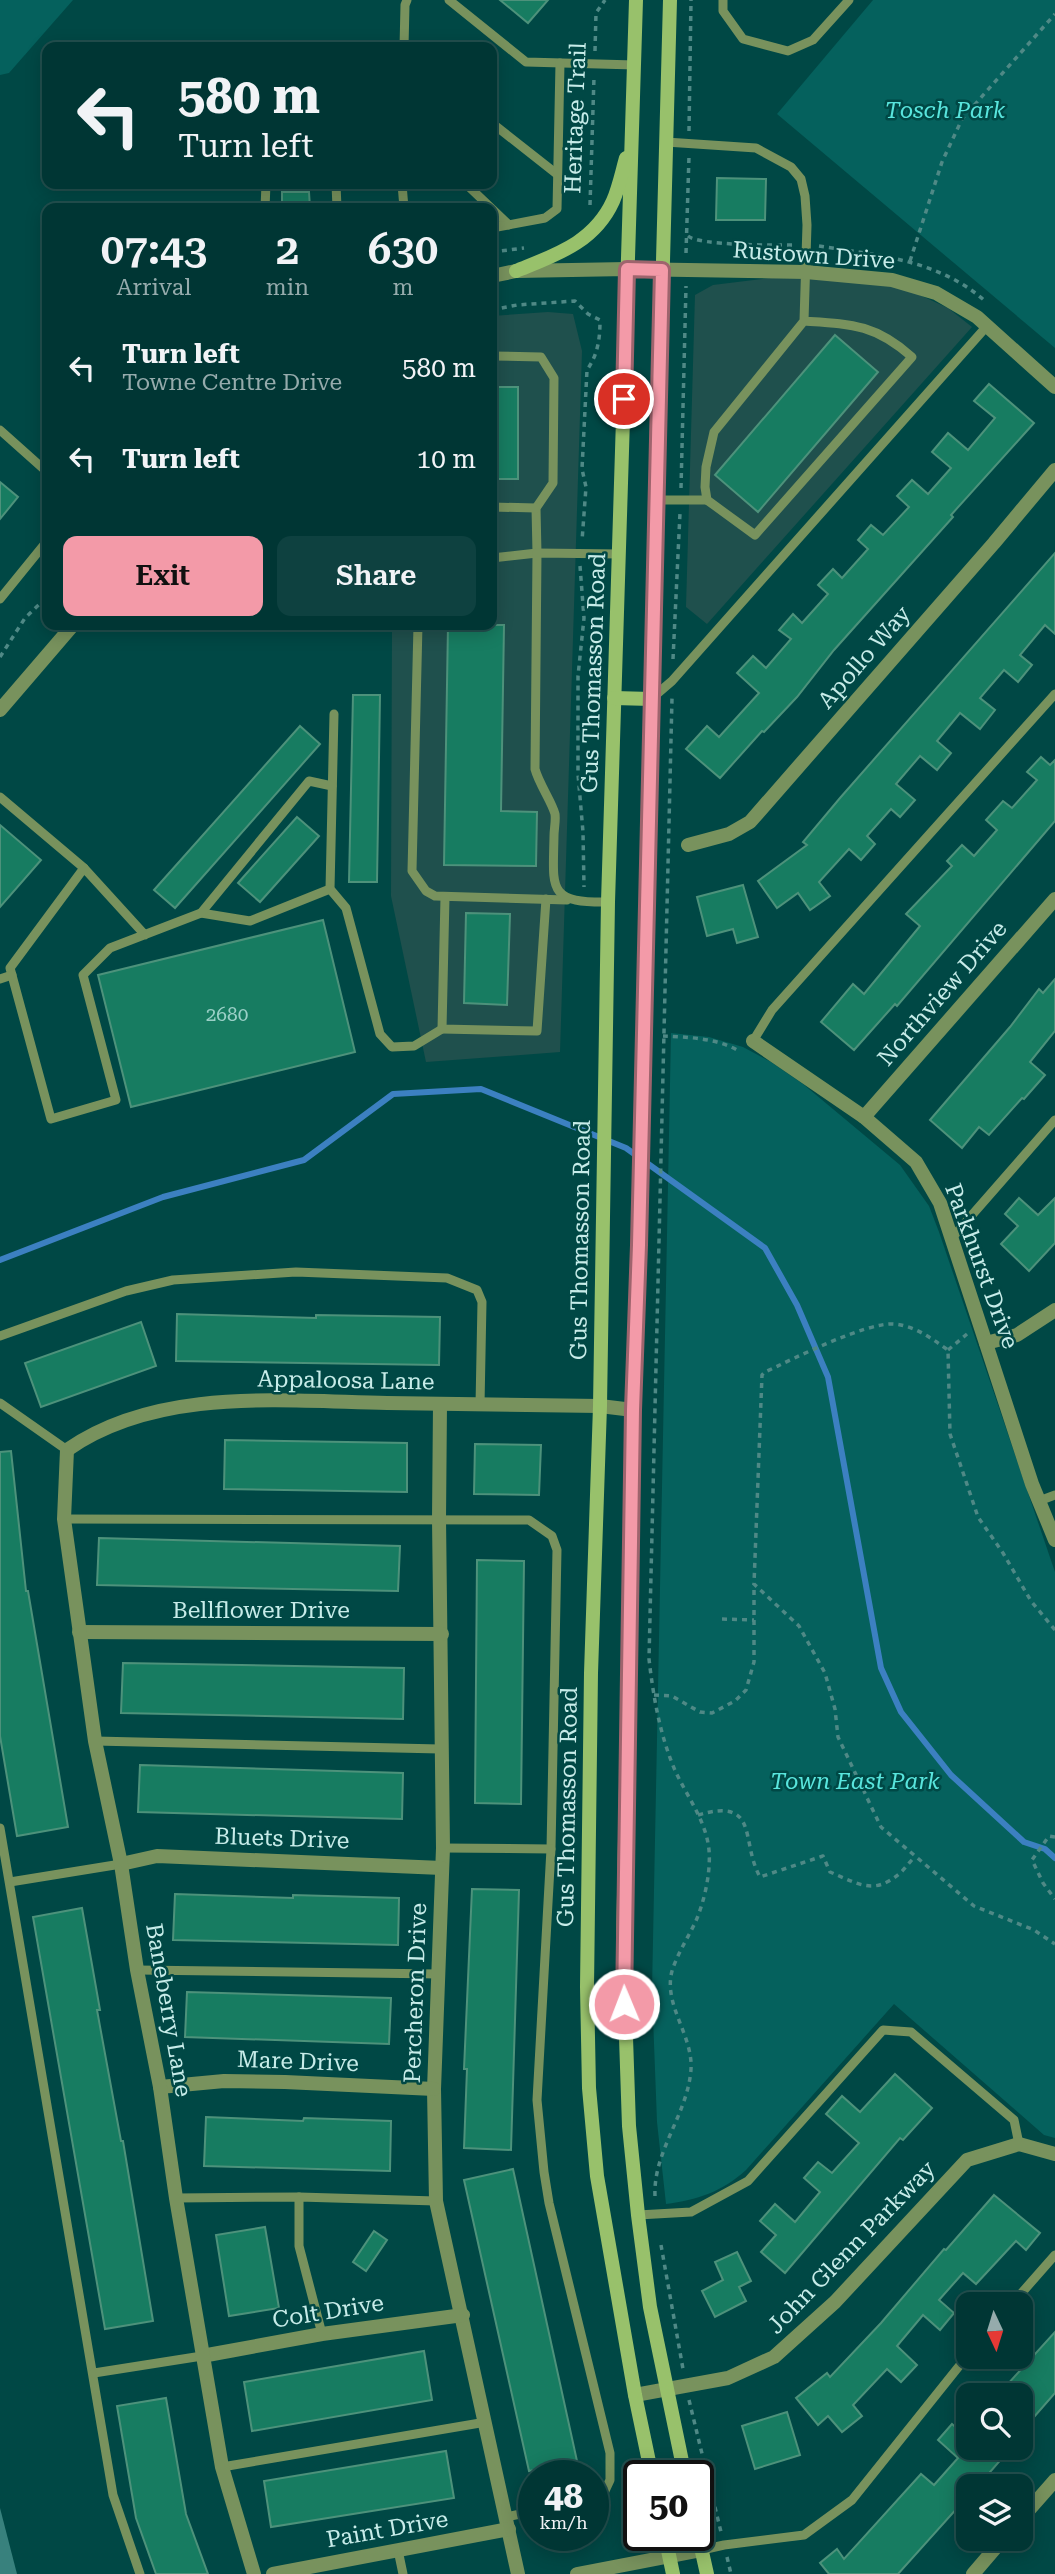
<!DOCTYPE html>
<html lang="en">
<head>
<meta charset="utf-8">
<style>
	:root { --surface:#003634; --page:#0e4140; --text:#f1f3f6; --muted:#95abac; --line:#22504f; --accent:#f39aa8 }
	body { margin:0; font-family:"Roboto Serif",serif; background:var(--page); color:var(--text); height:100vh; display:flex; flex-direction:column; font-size:26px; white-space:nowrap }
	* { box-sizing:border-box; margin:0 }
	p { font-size:23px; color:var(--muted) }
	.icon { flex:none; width:38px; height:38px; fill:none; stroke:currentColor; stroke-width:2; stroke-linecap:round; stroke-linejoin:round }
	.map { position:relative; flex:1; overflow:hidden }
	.sheet { position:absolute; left:42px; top:203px; width:455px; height:427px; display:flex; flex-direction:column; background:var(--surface); border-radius:14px; box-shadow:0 4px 18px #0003,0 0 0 2px var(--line) }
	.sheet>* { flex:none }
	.hud { position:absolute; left:42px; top:42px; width:455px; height:147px; border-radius:14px; box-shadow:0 4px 18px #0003,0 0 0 2px var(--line); background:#003634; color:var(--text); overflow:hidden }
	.needle { width:46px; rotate:176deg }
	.buttons { position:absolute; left:956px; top:2292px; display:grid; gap:14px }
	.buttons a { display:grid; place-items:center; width:77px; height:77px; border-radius:14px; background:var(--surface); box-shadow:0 4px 18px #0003,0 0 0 2px var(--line); font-size:35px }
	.speed { position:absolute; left:518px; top:2460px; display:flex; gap:14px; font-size:35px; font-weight:700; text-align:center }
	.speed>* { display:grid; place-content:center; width:91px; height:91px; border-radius:50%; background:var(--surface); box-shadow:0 4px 18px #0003,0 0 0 2px var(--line); line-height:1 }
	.speed small { font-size:18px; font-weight:400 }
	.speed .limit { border:4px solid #111; border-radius:10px; background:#fff; color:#111 }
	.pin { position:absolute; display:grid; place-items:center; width:60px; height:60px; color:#fff; margin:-30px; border:4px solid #fff; border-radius:50%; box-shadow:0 2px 7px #0007 }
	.me { position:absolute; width:77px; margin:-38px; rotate:359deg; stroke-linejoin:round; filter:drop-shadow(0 0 5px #0008) }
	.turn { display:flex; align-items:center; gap:24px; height:147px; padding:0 21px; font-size:32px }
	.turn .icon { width:91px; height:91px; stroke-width:2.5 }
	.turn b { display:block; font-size:49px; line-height:60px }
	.eta { display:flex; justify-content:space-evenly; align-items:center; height:119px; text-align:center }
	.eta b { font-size:42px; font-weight:600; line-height:49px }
	.cta { display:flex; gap:14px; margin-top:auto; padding:14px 21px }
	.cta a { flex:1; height:80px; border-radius:14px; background:var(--accent); color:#111; font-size:28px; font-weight:600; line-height:80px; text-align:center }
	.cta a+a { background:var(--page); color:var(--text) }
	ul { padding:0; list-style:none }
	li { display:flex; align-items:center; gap:21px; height:91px; padding:0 21px }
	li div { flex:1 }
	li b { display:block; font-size:26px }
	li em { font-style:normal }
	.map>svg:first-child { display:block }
</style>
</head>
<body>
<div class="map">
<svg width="1055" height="2574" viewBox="0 0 1055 2574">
	<rect width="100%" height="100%" fill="#004845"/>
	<g fill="#1f504d">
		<polygon points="771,278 867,280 911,291 948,308 972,327 707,624 686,607 695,295 713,285"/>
		<polygon points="548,312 573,314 582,351 560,1052 426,1062 391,896 392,625 492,625 492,316"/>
	</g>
	<g fill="#05615d">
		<polygon points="0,0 73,0 9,73 0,75"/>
		<polygon points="873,0 1055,0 1055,348 777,114"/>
		<path d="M671 1033 709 1037 743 1047 771 1062 803 1084 900 1165 929 1206 939 1232 1055 1572V2138L1044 2135 894 2004 746 2170C722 2192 697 2200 666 2204L657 2122 652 1991Z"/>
	</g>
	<polygon fill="#38817d" points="0,2508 17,2574 0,2574"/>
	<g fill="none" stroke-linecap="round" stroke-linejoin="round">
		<polyline stroke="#3c80c1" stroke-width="6" points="0,1260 163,1197 304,1160 393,1094 481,1089 626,1148 765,1248 797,1305 828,1377 881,1668 901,1712 951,1775 1024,1842 1045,1849 1055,1858"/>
	</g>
	<g fill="#177c61" stroke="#4d927b" stroke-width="2">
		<polygon points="500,0 548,0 528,23"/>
		<polygon points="717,178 766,179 765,220 716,220"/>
		<polygon points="282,192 309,192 310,208 282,208"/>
		<polygon points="835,335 878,372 758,512 715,475"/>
		<polygon points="989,384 1034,423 951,515 953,517 834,650 797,697 764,732 762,731 720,778 686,749 707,726 719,737 759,693 737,673 753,656 766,668 791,639 779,630 793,614 802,623 828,594 818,585 833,569 842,578 868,549 858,540 871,525 883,535 909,507 897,496 912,480 928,494 951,468 932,452 948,433 968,450 995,418 974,401"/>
		<rect x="492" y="387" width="26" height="92"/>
		<polygon points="0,482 18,497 0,519"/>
		<polygon points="1055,553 1055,634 1045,625 1020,655 1032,665 1018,682 1004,670 980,698 995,710 980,729 960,713 937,741 951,753 937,770 920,756 896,784 915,800 900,817 891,809 867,836 875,844 861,860 849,849 819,882 830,896 810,910 798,893 777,908 758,881 807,845 803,842 840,798"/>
		<polygon points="448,625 504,625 501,811 537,812 536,866 444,865"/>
		<polygon points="353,695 380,695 377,882 349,882"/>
		<polygon points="300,726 320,744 175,908 154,890"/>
		<polygon points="1041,757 1050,765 1055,760 1055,821 897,1006 895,1004 854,1050 821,1022 853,984 864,994 920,926 906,914 952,866 947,861 962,845 974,856 997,830 986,820 1003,801 1012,808 1037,780 1027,772"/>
		<polygon points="297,817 319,836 260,902 238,883"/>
		<polygon points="0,825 41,860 0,907"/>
		<polygon points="743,885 758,937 737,943 733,929 707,936 697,897"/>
		<polygon points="466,913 510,914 507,1005 464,1003"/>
		<polygon points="323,920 355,1052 131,1107 98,975"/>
		<polygon points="1055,979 1055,1031 1030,1062 1045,1075 1024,1099 1022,1098 989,1135 979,1127 962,1148 930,1120 1010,1027 1039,989 1043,993"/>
		<polygon points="1019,1198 1038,1215 1055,1198 1055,1243 1029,1271 1001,1244 1018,1226 1005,1214"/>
		<polygon points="177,1314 316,1318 316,1315 440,1317 439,1365 176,1361"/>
		<polygon points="141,1322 156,1366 41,1407 25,1363"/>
		<polygon points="225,1440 407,1443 407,1492 224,1489"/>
		<polygon points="475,1444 541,1445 539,1495 474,1494"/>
		<polygon points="11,1451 26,1591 28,1591 68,1827 17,1836 0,1736 0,1452"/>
		<polygon points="99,1538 400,1546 398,1591 97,1585"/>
		<polygon points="477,1560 524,1561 521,1804 475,1803"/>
		<polygon points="123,1663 404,1668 403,1719 121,1713"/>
		<polygon points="140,1765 403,1773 402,1819 138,1812"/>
		<polygon points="472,1889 519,1890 511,2150 464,2148 467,2069 464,2069"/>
		<polygon points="175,1894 293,1898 293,1895 399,1898 398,1945 173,1940"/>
		<polygon points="82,1908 100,2010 97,2010 121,2141 123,2141 153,2321 105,2329 33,1917"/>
		<polygon points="187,1992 391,1998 389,2044 185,2037"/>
		<polygon points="895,2074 932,2108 903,2140 900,2138 785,2273 761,2252 776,2235 760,2221 775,2204 795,2222 820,2192 804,2178 818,2162 832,2173 859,2143 826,2114 842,2096 860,2112"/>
		<polygon points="206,2117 303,2121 304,2118 391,2121 390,2171 204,2166"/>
		<polygon points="513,2169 577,2461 529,2471 464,2180"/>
		<polygon points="994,2195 1040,2233 1026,2250 1016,2241 976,2284 963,2273 939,2300 954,2313 940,2330 923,2315 897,2346 917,2365 901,2382 887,2369 853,2405 862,2416 842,2432 828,2416 818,2425 796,2398 827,2373 830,2377 881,2323 944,2249 946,2250"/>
		<polygon points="265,2227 279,2308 229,2316 216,2235"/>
		<polygon points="374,2231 387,2240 366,2271 353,2262"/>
		<polygon points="737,2252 751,2281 739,2287 746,2301 715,2317 702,2291 723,2280 715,2262"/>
		<polygon points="1055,2332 1055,2393 1020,2433 1020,2396 997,2396"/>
		<polygon points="424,2351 432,2400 252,2431 244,2382"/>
		<polygon points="166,2398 186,2514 208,2574 156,2574 136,2518 117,2406"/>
		<polygon points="787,2412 800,2455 755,2469 742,2426"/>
		<polygon points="952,2424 968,2438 968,2448 1011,2448 977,2487 968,2487 968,2496 898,2574 829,2574 820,2563 837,2549 844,2559 921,2474 934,2485 958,2458 938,2440"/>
		<polygon points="446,2451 454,2498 271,2527 264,2481"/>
	</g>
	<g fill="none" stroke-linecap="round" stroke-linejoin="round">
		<g stroke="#4f8986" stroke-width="3.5" stroke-dasharray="5 5" stroke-linecap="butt">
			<polyline points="595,51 596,13 605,0"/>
			<polyline points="689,131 691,0"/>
			<polyline points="590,205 594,77"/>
			<path d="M688 236C700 246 775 245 794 245"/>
			<path d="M819 246C878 255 939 260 985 301"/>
			<polyline points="492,252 524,248"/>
			<polyline points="686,253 689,156"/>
			<polyline points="910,261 942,162 962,119 1055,14"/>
			<path d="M492 310 517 305 575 301 588 314 600 320C600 339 598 354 587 370L582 469 586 487 582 541"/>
			<polyline points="681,488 686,286"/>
			<polyline points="580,566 584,618 578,676 578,774 583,832 584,887"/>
			<polyline points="0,657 25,618 47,597"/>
			<polyline points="673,659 680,513"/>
			<path d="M663 1036C687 1037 717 1038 739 1051"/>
			<polyline points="948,1350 967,1334"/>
			<polyline points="722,1619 754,1620"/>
			<path d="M1055 1630 1031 1601 1003 1553 978 1517 950 1434 948 1350C931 1338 915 1326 894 1324 866 1322 793 1359 765 1372L762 1375 754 1584 799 1626 825 1673 835 1709 838 1737 881 1827 974 1906 1034 1930 1055 1944"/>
			<polyline points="654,1695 672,1696 700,1712 712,1713 735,1701 746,1690 754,1662 754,1584"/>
			<path d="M698 1815C760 1797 740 1841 760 1877L823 1856 830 1872C857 1883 873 1896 899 1874 905 1869 909 1862 915 1857"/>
			<polyline points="1055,1837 1049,1836 1032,1860 1043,1883 1055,1899"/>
			<path d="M655 2196C653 2151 688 2114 691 2069 693 2035 663 2005 672 1971 677 1955 687 1939 695 1923 704 1903 711 1873 709 1850 706 1818 683 1792 672 1763 659 1730 653 1694 649 1659L672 698"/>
			<polyline points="661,2245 683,2369"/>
			<polyline points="689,2400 721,2532"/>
			<polyline points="727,2557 731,2574"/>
		</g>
		<g stroke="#78925d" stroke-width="9">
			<polyline points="449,0 526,62 635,65"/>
			<polyline points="723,0 723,11 743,39 788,51 813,40 849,0"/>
			<polyline points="404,47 405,5 407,0"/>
			<polyline points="492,123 558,175"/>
			<path d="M666 142 756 148 791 167 801 179 805 196 807 225 804 321 714 432 706 467 705 487 707 500 755 535 912 357C875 324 851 324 804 321"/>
			<polyline points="336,184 337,208"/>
			<polyline points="402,184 404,208"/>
			<polyline points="466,184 509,225"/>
			<polyline points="265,208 266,184"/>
			<polyline points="492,228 545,218 557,209 560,63"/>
			<polyline points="492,356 541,357 554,378 553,483 536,508 537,553 492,558"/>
			<polyline points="0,430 47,472"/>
			<polyline points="656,500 707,500"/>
			<polyline points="492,507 536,508"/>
			<polyline points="0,599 47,541"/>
			<polyline points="418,625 412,871 426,891 435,896 567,900"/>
			<polyline points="651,699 672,681 987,326"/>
			<polyline points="334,714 330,889 346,908 380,1034 392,1047 414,1046 442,1029"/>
			<polyline points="0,797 84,868"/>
			<polyline points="445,897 442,1029 537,1031 546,899"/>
			<path d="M608 902C547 903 553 889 554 836 554 829 556 821 555 814 552 802 539 784 535 769L537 553 620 554"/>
			<polyline points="201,913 250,921 330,889"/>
			<polyline points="145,935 84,868 10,968 51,1119 116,1100 83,975 110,948 201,913 309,781 332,786"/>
			<polyline points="0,979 12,975"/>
			<polyline points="753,1041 772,1010 1055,694"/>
			<polyline points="951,1239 1055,1120"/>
			<polyline points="0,1336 126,1291 173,1280 296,1272 447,1278 477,1290 482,1302 480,1405"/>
			<polyline points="0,1403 67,1450"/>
			<polyline points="1039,1501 1055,1495"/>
			<polyline points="64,1519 529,1520 552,1536 557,1550 551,1849 537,2100 544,2172 549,2203 610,2453 610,2480 603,2495 593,2497"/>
			<polyline points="95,1741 440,1749"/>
			<polyline points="0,1828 113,2495 140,2574"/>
			<polyline points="443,1848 551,1849"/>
			<polyline points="10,1882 121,1864"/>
			<polyline points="137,1970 439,1974"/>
			<polyline points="299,2197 299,2246 322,2334"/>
			<polyline points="176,2198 299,2197 436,2201"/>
			<polyline points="638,2215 691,2212 748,2181 883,2030 911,2032 1014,2120 1019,2144"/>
			<polyline points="1011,2305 1055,2255"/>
			<polyline points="94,2373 202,2356"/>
			<polyline points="222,2467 486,2422"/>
			<polyline points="506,2517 534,2511"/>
			<polyline points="398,2550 403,2574"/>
			<polyline points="702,2550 724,2545 804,2535 852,2500 968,2355"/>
		</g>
		<g stroke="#78925d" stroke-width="14">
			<polyline points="688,845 729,834 750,822 994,543 1055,470"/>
			<polyline points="753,1041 864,1117 916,1162 940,1203 1032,1484 1055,1540"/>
			<polyline points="864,1117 1055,899"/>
			<polyline points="986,1343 1017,1335 1055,1310"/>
			<polyline points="440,1404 439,1519 443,1848 434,2089 436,2201 518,2574"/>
			<polyline points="79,1632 442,1634"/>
			<polyline points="121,1864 157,1856 442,1868"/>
			<polyline points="160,2087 224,2081 285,2082 434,2089"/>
			<polyline points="202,2356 322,2334 463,2315"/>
			<polyline points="1020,2520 1055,2480"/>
			<path d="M254 2574 222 2467 176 2198 160 2087 137 1970 121 1864 95 1741 64 1519 67 1450C157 1387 282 1401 387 1403 458 1404 529 1405 600 1406L633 1410"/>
			<polyline points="273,2574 509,2529"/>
			<polyline points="577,2574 702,2550"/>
			<polyline points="973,2574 1003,2539"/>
		</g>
		<g stroke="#78925d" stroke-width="14">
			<polyline points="492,276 516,271 627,269 806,272 892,280 936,293 977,317 1055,387"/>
			<polyline points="0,710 73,625"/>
			<polyline points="635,2395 728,2378 774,2357 835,2302 967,2160 1019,2144 1055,2154"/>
		</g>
		<g stroke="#98c16b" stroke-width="14">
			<polyline points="636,0 608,902 600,1406 591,1673 587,1987 589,2088 597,2176 635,2395 652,2476"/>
			<polyline points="670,0 647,856 639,1245 633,1410 623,1949 629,2126 638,2215 650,2307 685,2476"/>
			<path d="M516 271C555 255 594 243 613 201 619 187 622 172 626 158"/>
			<polyline points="614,698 651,699"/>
			<polyline points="698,2534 707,2574"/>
			<polyline points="665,2536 673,2574"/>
		</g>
	</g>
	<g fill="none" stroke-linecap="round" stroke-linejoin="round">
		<g stroke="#9e646d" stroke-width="18">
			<polyline id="route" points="624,2004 633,1410 639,1245 662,270 627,269 624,399"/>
		</g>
		<use href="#route" stroke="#f39aa8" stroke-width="12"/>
	</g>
	<g text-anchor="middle" stroke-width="5" stroke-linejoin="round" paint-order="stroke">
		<g font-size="19" fill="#9bd0c7">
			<text x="227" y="1021">2680</text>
		</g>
		<g font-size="23" font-style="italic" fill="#58e5dd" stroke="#004845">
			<text x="945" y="118">Tosch Park</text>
			<text x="855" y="1789">Town East Park</text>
		</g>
		<g font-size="23" fill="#c7ece9" stroke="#004845">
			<text transform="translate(575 118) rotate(-88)" y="8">Heritage Trail</text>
			<text transform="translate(814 255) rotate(4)" y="8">Rustown Drive</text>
			<text transform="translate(864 657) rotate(-49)" y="8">Apollo Way</text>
			<text transform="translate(593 673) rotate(-88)" y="8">Gus Thomasson Road</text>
			<text transform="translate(942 993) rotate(-49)" y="8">Northview Drive</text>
			<text transform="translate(580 1240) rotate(-89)" y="8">Gus Thomasson Road</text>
			<text transform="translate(982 1266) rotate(70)" y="8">Parkhurst Drive</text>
			<text transform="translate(346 1380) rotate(1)" y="8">Appaloosa Lane</text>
			<text x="261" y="1618">Bellflower Drive</text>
			<text transform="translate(567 1807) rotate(-89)" y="8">Gus Thomasson Road</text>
			<text transform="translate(282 1838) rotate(2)" y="8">Bluets Drive</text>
			<text transform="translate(415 1993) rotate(-88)" y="8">Percheron Drive</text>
			<text transform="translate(169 2010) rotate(80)" y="8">Baneberry Lane</text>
			<text transform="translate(298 2061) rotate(2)" y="8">Mare Drive</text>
			<text transform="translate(851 2247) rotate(-46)" y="8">John Glenn Parkway</text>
			<text transform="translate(328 2311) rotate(-9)" y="8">Colt Drive</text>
			<text transform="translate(387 2529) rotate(-10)" y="8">Paint Drive</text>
		</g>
	</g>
</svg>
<div class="buttons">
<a><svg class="needle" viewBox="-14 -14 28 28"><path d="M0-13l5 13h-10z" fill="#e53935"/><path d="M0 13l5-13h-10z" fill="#95abac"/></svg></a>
<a><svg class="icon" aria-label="search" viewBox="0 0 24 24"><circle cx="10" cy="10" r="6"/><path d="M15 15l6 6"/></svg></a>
<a><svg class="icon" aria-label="layers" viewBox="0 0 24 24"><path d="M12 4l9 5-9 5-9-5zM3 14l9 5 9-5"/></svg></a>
</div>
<div class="speed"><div>48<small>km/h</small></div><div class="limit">50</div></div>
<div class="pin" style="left:624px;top:399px;background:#d93025"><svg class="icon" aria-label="arrive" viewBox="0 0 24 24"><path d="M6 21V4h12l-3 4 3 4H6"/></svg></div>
<svg class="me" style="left:624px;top:2004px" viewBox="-20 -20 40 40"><circle r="17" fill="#f39aa8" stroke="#fff" stroke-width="3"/><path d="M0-11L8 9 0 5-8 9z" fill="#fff"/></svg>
<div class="hud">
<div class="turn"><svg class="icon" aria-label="left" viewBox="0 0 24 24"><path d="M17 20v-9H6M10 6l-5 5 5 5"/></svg><div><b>580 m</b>Turn left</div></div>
</div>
<section class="sheet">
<div class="eta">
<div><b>07:43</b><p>Arrival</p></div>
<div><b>2</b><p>min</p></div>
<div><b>630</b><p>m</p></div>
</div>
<ul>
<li><svg class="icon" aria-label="left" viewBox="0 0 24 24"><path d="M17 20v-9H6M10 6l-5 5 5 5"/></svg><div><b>Turn left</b><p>Towne Centre Drive</p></div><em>580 m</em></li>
<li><svg class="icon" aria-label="left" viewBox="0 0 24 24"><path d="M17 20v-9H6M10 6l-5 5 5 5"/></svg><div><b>Turn left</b></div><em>10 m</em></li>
</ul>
<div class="cta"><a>Exit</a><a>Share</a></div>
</section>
</div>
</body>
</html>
